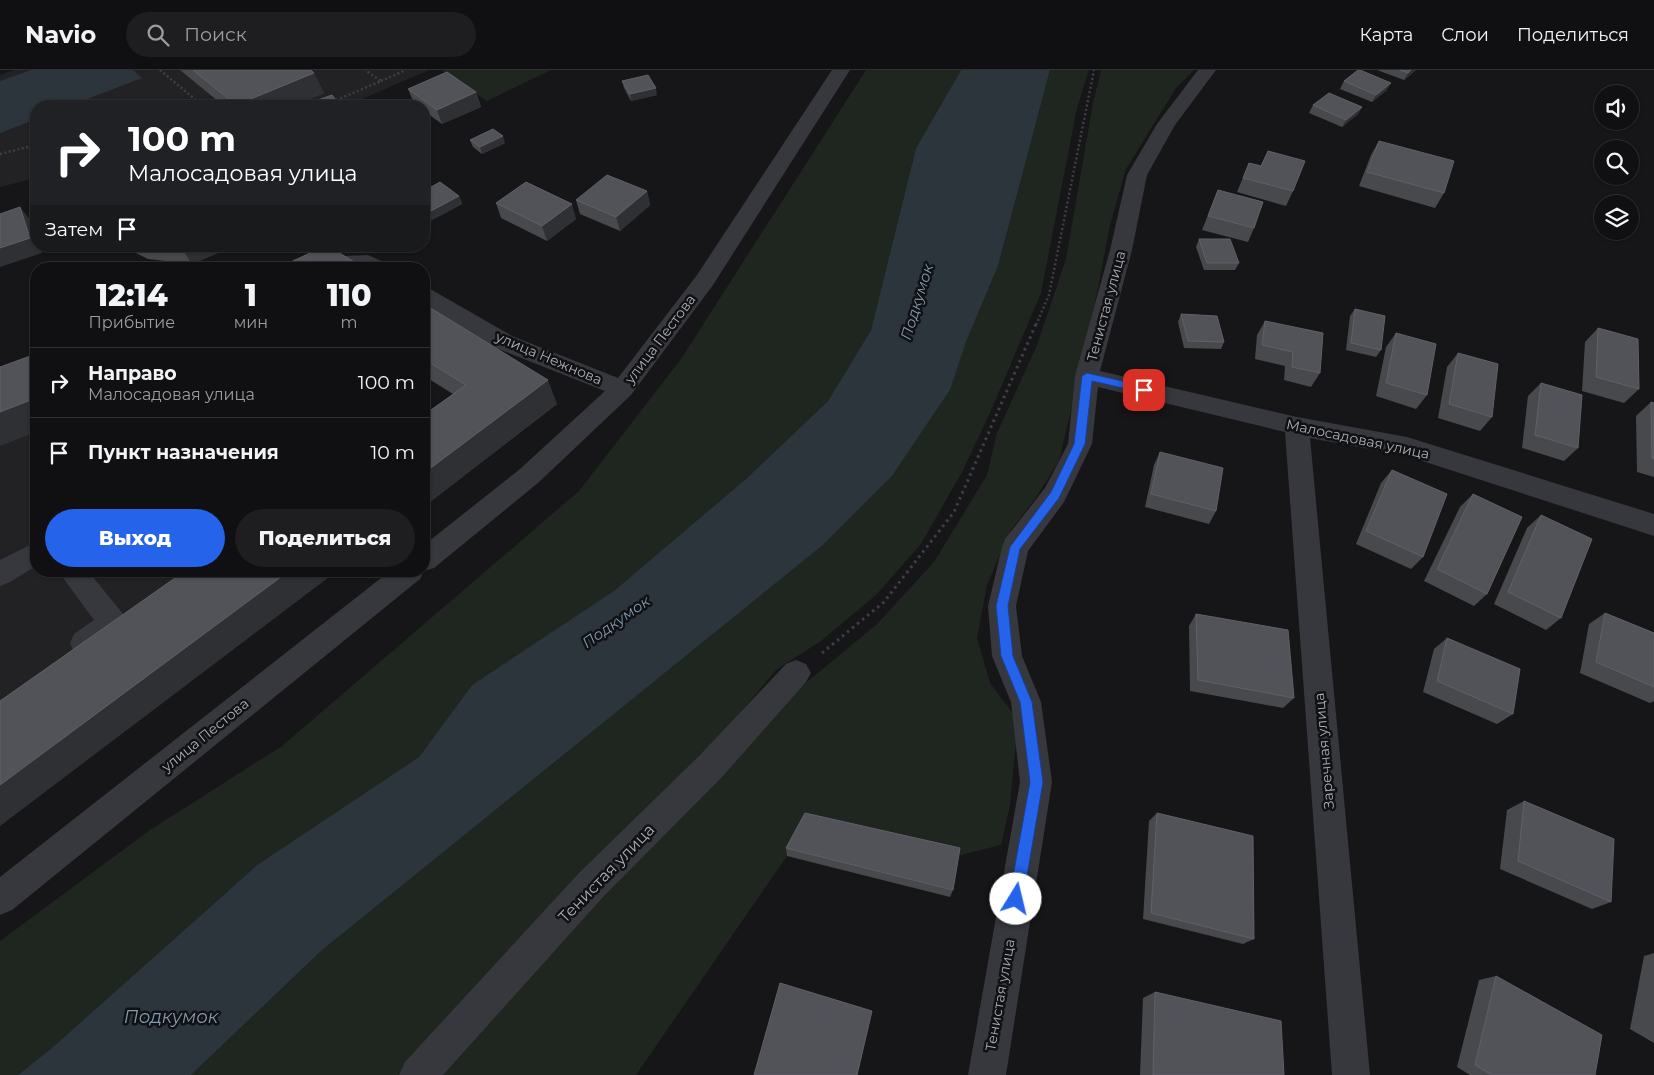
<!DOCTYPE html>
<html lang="ru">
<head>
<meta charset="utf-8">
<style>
	:root { --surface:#101012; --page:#1e1e20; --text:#f1f3f6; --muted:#9c9d9f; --line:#303032; --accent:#2563eb }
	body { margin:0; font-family:Montserrat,sans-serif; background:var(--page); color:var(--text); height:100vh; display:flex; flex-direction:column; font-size:19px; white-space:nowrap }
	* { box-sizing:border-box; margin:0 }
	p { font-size:16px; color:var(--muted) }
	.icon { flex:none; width:28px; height:28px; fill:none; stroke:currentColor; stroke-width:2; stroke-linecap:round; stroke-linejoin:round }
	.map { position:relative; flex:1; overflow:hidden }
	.panel { position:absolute; left:30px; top:192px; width:400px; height:315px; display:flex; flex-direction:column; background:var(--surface); border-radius:20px; box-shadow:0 1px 4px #0004,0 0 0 1px var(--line) }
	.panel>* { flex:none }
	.banner { position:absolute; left:30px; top:30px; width:400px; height:152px; border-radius:20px; box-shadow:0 1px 4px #0004,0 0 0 1px var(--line); background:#202124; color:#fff; overflow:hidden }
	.tools { position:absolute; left:1594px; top:15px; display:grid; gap:10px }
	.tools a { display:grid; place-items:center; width:45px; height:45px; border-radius:50%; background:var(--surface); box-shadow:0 1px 4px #0004,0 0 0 1px var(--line); font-size:25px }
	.pin { position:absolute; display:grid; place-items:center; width:42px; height:42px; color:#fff; margin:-21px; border-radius:10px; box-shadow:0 2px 8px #0006 }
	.me { position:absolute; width:55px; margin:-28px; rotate:9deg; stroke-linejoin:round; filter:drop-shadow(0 0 4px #0008) }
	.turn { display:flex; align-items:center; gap:18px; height:105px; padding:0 15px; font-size:22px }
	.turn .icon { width:65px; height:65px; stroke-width:2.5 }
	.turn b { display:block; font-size:35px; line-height:42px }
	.then { display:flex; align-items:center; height:48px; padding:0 15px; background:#0003; gap:10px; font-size:19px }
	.eta { display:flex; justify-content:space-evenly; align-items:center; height:85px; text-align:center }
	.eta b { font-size:30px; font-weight:800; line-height:35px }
	.primary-button { display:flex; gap:10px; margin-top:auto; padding:10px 15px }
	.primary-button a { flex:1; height:58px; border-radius:30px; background:var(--accent); color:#fff; font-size:20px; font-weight:800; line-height:58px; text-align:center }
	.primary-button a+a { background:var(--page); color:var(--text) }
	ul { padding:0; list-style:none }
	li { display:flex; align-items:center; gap:15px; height:70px; padding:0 15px; border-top:1px solid var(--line) }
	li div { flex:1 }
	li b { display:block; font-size:19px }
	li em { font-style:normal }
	header { display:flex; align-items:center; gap:30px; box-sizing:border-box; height:70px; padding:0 25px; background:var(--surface); border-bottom:1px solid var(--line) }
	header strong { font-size:24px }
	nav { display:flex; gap:28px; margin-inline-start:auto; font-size:18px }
	.search { width:350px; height:45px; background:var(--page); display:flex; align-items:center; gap:12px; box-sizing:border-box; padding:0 18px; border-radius:28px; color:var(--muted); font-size:19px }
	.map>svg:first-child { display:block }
</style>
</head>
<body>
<header>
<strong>Navio</strong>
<div class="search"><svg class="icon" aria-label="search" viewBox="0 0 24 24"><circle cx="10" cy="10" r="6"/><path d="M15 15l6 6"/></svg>Поиск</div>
<nav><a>Карта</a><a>Слои</a><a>Поделиться</a></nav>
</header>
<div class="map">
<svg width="1654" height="1005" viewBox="0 0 1654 1005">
	<rect width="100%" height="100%" fill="#161618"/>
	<g fill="#222225">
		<polygon points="14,0 429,0 346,36 36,36 36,108 0,117 0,5"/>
		<polygon points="36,318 36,501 337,501 0,756 0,331"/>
	</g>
	<g fill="#1e261f">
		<polygon points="441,0 551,0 487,31"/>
		<polygon points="866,0 961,0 916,78 871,260 828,331 747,408 615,520 472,615 419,687 257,795 53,977 18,1005 0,1005 0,871 150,760 282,676 579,421 681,289"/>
		<polygon points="1050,0 1089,0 1077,38 1041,223 990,343 962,402 921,474 876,525 821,571 776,600 721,666 401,1005 191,1005 321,881 823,475 892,406 950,320 966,272 998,196"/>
		<polygon points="1101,0 1194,0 1176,18 1126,99 1110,155 1088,269 1059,391 1035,429 1011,460 987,515 977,568 990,613 1018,650 1010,735 1001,775 957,786 806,752 787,786 636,1005 433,1005 796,621 877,554 934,492 987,405 997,363 1037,275 1066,189 1093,33"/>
	</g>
	<g fill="#2c353c">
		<polygon points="31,0 133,0 142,8 69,36 36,36 36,49 0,63 0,11"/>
		<polygon points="961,0 1050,0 998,196 966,272 950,320 892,406 823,475 321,881 191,1005 18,1005 53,977 257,795 419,687 472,615 615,520 747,408 828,331 871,260 916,78"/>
	</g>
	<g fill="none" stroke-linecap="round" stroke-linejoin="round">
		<g stroke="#3d3f44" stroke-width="2.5" stroke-dasharray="2 2.5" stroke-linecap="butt">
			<polyline points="160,0 203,36"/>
			<polyline points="381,11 406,0"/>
			<polyline points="332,32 381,11 365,0"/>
			<polyline points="0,84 36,75"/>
			<polyline points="1036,255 1049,225 1094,0"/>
		</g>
		<polyline stroke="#3d3f44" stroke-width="3" stroke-dasharray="2.5 4" stroke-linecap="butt" points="822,583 884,532 954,442 1036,254"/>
		<g fill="#37383d" fill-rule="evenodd">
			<polygon points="832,0 850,0 713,215 631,325 538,413 434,498 424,501 424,475 520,399 605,321 496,278 424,235 424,218 432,220 512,266 618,308 697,205"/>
			<polygon points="1198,0 1216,0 1175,55 1147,105 1132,180 1100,301 1297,347 1407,367 1654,444 1654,466 1407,386 1310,368 1370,1005 1332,1005 1285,362 1098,317 1092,374 1064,432 1028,481 1016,536 1022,586 1041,632 1052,712 1006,1005 968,1005 1020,712 1011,632 992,586 988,536 1002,477 1005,469 1045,418 1068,374 1075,306 1110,180 1127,105 1157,54"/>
			<path d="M368 185 388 194 391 199H313C323 184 352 186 368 185Z"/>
			<polygon points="36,472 36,496 10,512 0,516 0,490"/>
			<path d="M58 501H88L123 544 127 553C120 568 100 580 84 586L74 582 70 573 74 564 94 550Z"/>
			<polygon points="390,501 424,501 420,509 12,840 0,845 0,807"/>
			<polygon points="796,590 806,594 811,603 806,612 722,707 603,827 443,1005 399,1005 405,992 579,803 700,685 786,594"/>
		</g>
	</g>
	<g fill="#47494d">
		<polygon points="180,0 311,0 324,23 293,36 224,36"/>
		<polygon points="1377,0 1416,0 1404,10"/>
		<polygon points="622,11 657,25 631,31 624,18"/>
		<polygon points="1344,11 1387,20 1372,32 1340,19"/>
		<polygon points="408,19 476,22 481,37 442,54 424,41 424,36 418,36 414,33"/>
		<polygon points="1313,35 1362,37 1358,44 1342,57 1309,43"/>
		<polygon points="470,70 505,73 482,84 473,77"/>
		<polygon points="1379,71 1444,123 1435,138 1359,116 1371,85"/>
		<polygon points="1249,93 1293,121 1286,136 1237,122"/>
		<polygon points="1218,120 1254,158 1248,172 1202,160"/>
		<polygon points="424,121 459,126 462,134 430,151 424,146"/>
		<polygon points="647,121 650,135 620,161 580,144 576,130"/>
		<polygon points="496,133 576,149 547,171 501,148"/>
		<polygon points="1199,169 1239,193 1235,200 1204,200 1196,177"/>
		<polygon points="129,176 234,176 192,194 148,189 134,182"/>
		<polygon points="424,234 557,334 426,435 424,433 424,345 453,324 424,306"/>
		<polygon points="1355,239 1381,280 1376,287 1346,280 1350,246"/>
		<polygon points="1181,244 1224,272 1221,279 1184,278 1178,252"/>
		<polygon points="1265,251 1320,303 1311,317 1284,310 1285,296 1255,289 1257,265"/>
		<polygon points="1598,258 1639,319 1624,333 1582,321 1585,272"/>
		<polygon points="1396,263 1427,325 1416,339 1376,326 1386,277"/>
		<polygon points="1458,283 1492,347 1480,361 1438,348 1447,297"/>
		<polygon points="1541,313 1578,378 1564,391 1522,378 1528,326"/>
		<polygon points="1651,332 1654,333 1654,407 1637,402 1636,346"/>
		<polygon points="1160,382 1216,441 1209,454 1145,437 1154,395"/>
		<polygon points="1392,400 1423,487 1411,499 1356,474 1381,413"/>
		<polygon points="1473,424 1487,524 1474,536 1424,511 1460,437"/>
		<polygon points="1541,445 1561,548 1546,560 1494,534 1527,458"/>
		<polygon points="1605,543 1654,563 1654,631 1650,633 1580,603 1589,554"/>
		<polygon points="1196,544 1294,628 1283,638 1190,621 1189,556"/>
		<polygon points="1447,568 1513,644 1497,654 1423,622 1434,579"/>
		<polygon points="1524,731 1611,832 1592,839 1500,799 1507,740"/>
		<polygon points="1157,743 1254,869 1243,874 1143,849 1149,751"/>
		<polygon points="786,778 953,820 950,827 787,786"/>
		<polygon points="1654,883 1654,973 1630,959 1644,886"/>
		<polygon points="1496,906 1595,1005 1470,1005 1457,997 1479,910"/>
		<polygon points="1155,922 1284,1005 1140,1005 1143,928"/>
	</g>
	<g fill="#2f3033">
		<polygon points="1411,0 1416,0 1404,10 1408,3"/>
		<polygon points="314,3 324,23 293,36 237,36 236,35"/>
		<polygon points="1391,13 1387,20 1372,32 1376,25"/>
		<polygon points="656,18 657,25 631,31 630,24"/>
		<polygon points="476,22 481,37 442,54 437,40"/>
		<polygon points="1362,37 1358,44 1342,57 1346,50"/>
		<polygon points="503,66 505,73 482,84 480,77"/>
		<polygon points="647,121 650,135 620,161 616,147"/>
		<polygon points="459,126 462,134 430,151 427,143"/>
		<polygon points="572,134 576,149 547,171 542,156"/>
		<polygon points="20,137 32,152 36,164 36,176 40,176 42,183 0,197 0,178"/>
		<polygon points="189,176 234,176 192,194 182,179"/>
		<polygon points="548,310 557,334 426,435 424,431 424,403"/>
		<polygon points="36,328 36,362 0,376 0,342"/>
		<polygon points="289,501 337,501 0,756 0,715"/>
	</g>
	<g fill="#525359" stroke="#5f6168">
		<polygon points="193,0 311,0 314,3 236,35"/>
		<polygon points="1358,0 1360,0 1391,13 1376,25 1344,11"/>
		<polygon points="1400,0 1411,0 1408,3"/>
		<polygon points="447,2 476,22 437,40 408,19"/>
		<polygon points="648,5 656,18 630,24 622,11"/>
		<polygon points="1329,23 1362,37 1346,50 1313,35"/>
		<polygon points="332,25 341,36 301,36"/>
		<polygon points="493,59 503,66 480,77 470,70"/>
		<polygon points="1379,71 1454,91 1444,123 1367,102"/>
		<polygon points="1268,81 1305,91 1293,121 1243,108 1249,93 1261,96"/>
		<polygon points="36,98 36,113 32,100"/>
		<polygon points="607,105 647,121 616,147 576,130"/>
		<polygon points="440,112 459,126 427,143 424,141 424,121"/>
		<polygon points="526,112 572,134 542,156 496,133"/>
		<polygon points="1218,120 1263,132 1254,158 1208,146"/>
		<polygon points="20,137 30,168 0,178 0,144"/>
		<polygon points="1199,169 1230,169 1239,193 1207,193"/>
		<polygon points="153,176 189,176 182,179"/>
		<polygon points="325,176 328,176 366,199 278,198"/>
		<polygon points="424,234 548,310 424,403 424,345 466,315 424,289"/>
		<polygon points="1355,239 1385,246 1381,280 1351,273"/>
		<polygon points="1181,244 1217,246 1224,272 1188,271"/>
		<polygon points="1265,251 1323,263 1320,303 1292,297 1293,282 1262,275"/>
		<polygon points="1598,258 1638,269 1639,319 1596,307"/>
		<polygon points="1396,263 1436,274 1427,325 1386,313"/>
		<polygon points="1458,283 1498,294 1492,347 1449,334"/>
		<polygon points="36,284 36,328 0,342 0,297"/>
		<polygon points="1541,313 1582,325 1578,378 1535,365"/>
		<polygon points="1651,332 1654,333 1654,389 1652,388"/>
		<polygon points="1160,382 1223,398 1216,441 1151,424"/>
		<polygon points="1392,400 1447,424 1423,487 1366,461"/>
		<polygon points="1473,424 1522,447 1487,524 1437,499"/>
		<polygon points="1541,445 1592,469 1561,548 1508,522"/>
		<polygon points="185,501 289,501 0,715 0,631"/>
		<polygon points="1605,543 1654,563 1654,617 1596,592"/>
		<polygon points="1196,544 1288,560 1294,628 1198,610"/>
		<polygon points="1447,568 1520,599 1513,644 1437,611"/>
		<polygon points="1524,731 1614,769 1611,832 1518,791"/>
		<polygon points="805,743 960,778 953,820 786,778"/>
		<polygon points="1157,743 1253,766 1254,869 1151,843"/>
		<polygon points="1496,906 1602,965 1595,1005 1492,1005 1475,995"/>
		<polygon points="780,913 872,941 857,1005 754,1005"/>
		<polygon points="1155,922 1281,951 1284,1005 1153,1005"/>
	</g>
	<polygon fill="#2563eb" stroke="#184099" points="1087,303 1144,316 1149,320 1144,323 1092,311 1085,374 1059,428 1020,479 1008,536 1013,586 1032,632 1043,712 1023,829 1021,834 1016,836 1011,834 1009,829 1030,712 1020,632 1001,586 996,536 1010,477 1051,422 1074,374 1082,306"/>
	<g text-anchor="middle" stroke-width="5" stroke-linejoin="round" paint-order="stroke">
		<g font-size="14" fill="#a8adb8" stroke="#111113">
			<text transform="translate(1106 236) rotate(-75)" y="5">Тенистая улица</text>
			<text transform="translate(660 269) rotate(-53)" y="5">улица Пестова</text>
			<text transform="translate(549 288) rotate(23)" y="5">улица Нежнова</text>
			<text transform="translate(1358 369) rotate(12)" y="5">Малосадовая улица</text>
			<text transform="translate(205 665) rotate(-39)" y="5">улица Пестова</text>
			<text transform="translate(1324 681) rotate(-95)" y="5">Заречная улица</text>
			<text transform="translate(1000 925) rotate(-80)" y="5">Тенистая улица</text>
		</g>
		<g font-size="15" font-style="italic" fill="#7f9bb3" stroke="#111113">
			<text transform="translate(917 232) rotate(-73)" y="5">Подкумок</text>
			<text transform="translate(616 552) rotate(-35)" y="5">Подкумок</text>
		</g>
		<g font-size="16" fill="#a8adb8" stroke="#111113">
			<text transform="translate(606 803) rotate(-46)" y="6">Тенистая улица</text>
		</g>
		<g font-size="18" font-style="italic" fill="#7f9bb3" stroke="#111113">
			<text x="171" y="953">Подкумок</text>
		</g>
	</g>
</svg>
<div class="tools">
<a><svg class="icon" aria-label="sound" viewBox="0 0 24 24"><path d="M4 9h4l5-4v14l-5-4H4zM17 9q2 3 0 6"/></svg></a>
<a><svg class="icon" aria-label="search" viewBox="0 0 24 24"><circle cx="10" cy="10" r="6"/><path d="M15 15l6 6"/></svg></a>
<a><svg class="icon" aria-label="layers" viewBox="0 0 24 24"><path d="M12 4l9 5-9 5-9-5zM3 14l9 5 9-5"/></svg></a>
</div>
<div class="pin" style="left:1144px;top:320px;background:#d93025"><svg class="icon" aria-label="arrive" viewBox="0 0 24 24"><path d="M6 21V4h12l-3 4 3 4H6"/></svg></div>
<svg class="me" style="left:1016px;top:829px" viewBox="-20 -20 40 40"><circle r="19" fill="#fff"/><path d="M0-13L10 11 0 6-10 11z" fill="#2563eb"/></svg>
<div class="banner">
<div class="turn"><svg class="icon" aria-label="right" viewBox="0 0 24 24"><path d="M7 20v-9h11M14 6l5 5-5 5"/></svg><div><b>100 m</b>Малосадовая улица</div></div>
<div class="then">Затем<svg class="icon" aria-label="arrive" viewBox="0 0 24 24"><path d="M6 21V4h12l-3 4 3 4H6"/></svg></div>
</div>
<section class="panel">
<div class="eta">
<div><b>12:14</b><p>Прибытие</p></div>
<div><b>1</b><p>мин</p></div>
<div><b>110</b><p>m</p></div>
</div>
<ul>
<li><svg class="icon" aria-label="right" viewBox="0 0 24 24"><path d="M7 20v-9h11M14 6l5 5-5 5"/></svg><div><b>Направо</b><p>Малосадовая улица</p></div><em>100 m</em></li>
<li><svg class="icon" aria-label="arrive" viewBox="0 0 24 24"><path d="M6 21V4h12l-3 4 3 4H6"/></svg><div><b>Пункт назначения</b></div><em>10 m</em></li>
</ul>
<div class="primary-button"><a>Выход</a><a>Поделиться</a></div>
</section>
</div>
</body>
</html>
